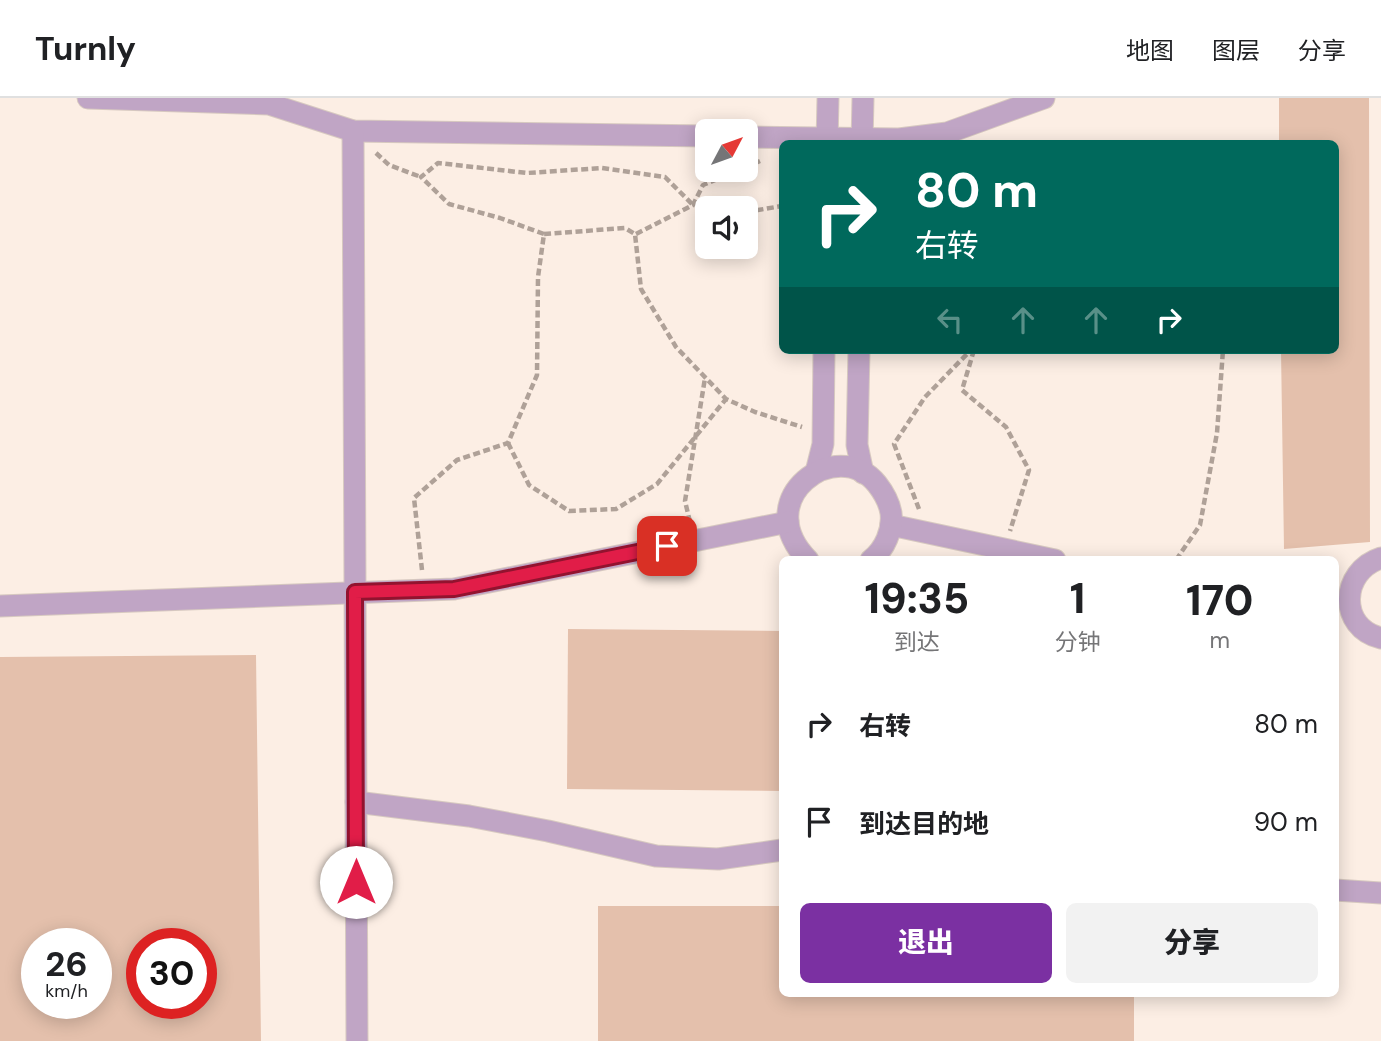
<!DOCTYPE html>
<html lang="zh">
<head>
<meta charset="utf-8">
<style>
	:root { --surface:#fff; --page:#f2f2f2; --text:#202124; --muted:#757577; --line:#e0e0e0; --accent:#7b30a2 }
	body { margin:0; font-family:"DM Sans","Noto Sans SC",sans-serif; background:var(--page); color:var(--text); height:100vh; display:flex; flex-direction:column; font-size:26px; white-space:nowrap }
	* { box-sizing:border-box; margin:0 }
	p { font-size:23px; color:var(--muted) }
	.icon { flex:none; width:38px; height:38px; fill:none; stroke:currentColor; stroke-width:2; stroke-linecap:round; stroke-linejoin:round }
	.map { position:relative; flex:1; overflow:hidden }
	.details { position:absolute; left:779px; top:458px; width:560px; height:441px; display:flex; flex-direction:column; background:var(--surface); border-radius:10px; box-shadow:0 4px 18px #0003 }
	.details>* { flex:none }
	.top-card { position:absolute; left:779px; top:42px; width:560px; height:214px; border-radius:10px; box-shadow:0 4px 18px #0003; background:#00695c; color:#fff; overflow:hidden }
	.needle { width:46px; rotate:49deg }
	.fabs { position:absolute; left:695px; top:21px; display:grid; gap:14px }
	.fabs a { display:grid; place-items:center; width:63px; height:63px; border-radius:10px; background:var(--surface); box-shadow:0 4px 18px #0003; font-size:35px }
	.speed { position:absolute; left:21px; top:830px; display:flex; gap:14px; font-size:35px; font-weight:700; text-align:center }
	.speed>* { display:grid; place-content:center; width:91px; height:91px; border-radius:50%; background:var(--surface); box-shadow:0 4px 18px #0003; line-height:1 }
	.speed small { font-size:18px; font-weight:400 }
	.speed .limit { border:10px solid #d22; background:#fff; color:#111 }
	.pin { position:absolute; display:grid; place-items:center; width:60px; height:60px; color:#fff; margin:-30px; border-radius:14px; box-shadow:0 4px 10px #0006 }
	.me { position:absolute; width:77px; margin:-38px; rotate:0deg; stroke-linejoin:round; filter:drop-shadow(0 0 5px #0008) }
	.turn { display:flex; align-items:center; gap:24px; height:147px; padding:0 21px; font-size:32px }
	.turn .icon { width:91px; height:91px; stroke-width:2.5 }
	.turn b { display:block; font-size:49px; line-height:60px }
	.lanes { display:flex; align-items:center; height:66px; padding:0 21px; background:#0003; justify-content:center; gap:35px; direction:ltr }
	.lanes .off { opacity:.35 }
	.eta { display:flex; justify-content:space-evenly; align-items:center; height:119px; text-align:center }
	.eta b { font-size:42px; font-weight:800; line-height:49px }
	.primary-button { display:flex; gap:14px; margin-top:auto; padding:14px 21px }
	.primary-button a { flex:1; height:80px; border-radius:10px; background:var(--accent); color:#fff; font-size:28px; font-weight:800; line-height:80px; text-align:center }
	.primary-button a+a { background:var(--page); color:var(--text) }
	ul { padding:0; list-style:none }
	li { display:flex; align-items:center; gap:21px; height:98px; padding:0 21px }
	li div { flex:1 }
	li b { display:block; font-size:26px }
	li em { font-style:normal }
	header { display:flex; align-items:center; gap:42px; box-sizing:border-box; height:98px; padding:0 35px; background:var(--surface); border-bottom:2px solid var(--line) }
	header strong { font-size:33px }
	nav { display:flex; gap:38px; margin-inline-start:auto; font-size:24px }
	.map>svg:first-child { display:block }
</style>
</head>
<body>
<header>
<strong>Turnly</strong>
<nav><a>地图</a><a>图层</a><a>分享</a></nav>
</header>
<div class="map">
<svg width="1381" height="943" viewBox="0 0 1381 943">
	<rect width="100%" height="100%" fill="#fceee4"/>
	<g fill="#e4c0ac" fill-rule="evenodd">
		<polygon points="1279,0 1369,0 1370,444 1284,451 1281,252 1335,252 1335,46 1279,46"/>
		<polygon points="568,531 782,533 782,693 567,691"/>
		<path d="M256 557 261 943H0V559ZM37 845H96V905H37ZM142 845H201V905H142Z"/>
		<polygon points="598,808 782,808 782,896 1134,896 1134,943 598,943"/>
	</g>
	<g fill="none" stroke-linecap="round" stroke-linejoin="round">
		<g stroke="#d7c9c0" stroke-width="23">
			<g id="street">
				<polyline points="88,0 269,6 353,33 707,38"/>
				<polyline points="353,33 357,943"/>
				<polyline points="746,39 899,41 947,35 1044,0"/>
				<polyline points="827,46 828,0"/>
				<polyline points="862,46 863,0"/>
				<polyline points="859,252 857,347 863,375"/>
				<polyline points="816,374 823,346 824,252"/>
				<polyline points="891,427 1055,462"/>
				<path d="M1381 460C1340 473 1338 530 1381 540"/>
				<path d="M808 462C748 401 837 336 877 386 884 395 889 403 891 415 893 432 885 451 871 462"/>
				<polyline points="0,508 454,491 788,424"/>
				<polyline points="356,704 469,718 548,733 656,758 718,761 782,752"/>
				<polyline points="1335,792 1381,795"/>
			</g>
		</g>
		<g stroke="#afa198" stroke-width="4.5" stroke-dasharray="7 3.5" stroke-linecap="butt">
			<polyline points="376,55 389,67 421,79"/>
			<polyline points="746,69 760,63"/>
			<polyline points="746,111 758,112 782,108"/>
			<polyline points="544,136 500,120 449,106 421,79 438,65 527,75 602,70 665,79 693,107 735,110"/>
			<polyline points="636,136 693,107 703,87 739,72"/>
			<polyline points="974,252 962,292 1006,329 1029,372 1010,433"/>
			<polyline points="508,345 529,387 569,413 616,411 657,386 726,301"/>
			<polyline points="919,411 894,346 925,299 971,252"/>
			<polyline points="690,424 685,403 705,280"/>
			<polyline points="1176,462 1200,427 1217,335 1223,252"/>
			<polyline points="422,472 414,400 457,362 508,345 537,277 538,179 544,136 625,130 635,136 641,191 676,249 726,301 755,314 802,329"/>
		</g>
		<use href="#street" stroke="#c0a5c5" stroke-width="21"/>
	</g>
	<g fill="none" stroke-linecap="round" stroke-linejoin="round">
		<g stroke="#92132f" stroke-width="18">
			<polyline id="route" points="356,784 355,494 454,491 667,448"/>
		</g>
		<use href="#route" stroke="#e11d48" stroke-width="12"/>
	</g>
</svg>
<div class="fabs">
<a><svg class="needle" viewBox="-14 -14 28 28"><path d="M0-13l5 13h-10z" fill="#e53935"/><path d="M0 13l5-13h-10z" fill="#757577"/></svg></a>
<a><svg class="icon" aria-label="sound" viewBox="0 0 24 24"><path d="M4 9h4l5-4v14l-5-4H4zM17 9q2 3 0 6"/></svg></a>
</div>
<div class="speed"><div>26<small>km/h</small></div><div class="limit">30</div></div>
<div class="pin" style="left:667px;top:448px;background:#d93025"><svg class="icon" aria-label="arrive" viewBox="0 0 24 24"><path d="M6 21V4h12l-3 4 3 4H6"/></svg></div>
<svg class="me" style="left:356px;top:784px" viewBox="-20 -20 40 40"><circle r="19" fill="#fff"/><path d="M0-13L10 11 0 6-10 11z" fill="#e11d48"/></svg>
<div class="top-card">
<div class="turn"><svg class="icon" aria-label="right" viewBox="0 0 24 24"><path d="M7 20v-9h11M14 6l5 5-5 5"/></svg><div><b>80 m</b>右转</div></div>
<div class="lanes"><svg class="icon off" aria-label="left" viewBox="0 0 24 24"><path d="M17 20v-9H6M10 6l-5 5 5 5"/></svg><svg class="icon off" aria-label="ahead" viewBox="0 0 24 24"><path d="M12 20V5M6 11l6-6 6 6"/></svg><svg class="icon off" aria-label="ahead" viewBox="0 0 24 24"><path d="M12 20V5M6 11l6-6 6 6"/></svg><svg class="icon" aria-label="right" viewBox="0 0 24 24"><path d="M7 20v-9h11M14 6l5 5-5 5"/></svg></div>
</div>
<section class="details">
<div class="eta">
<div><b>19:35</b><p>到达</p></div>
<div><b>1</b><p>分钟</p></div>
<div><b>170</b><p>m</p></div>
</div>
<ul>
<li><svg class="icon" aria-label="right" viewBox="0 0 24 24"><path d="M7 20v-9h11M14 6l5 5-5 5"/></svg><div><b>右转</b></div><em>80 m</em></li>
<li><svg class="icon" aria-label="arrive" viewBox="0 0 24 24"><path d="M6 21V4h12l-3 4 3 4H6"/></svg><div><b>到达目的地</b></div><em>90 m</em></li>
</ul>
<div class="primary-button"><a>退出</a><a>分享</a></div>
</section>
</div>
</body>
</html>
